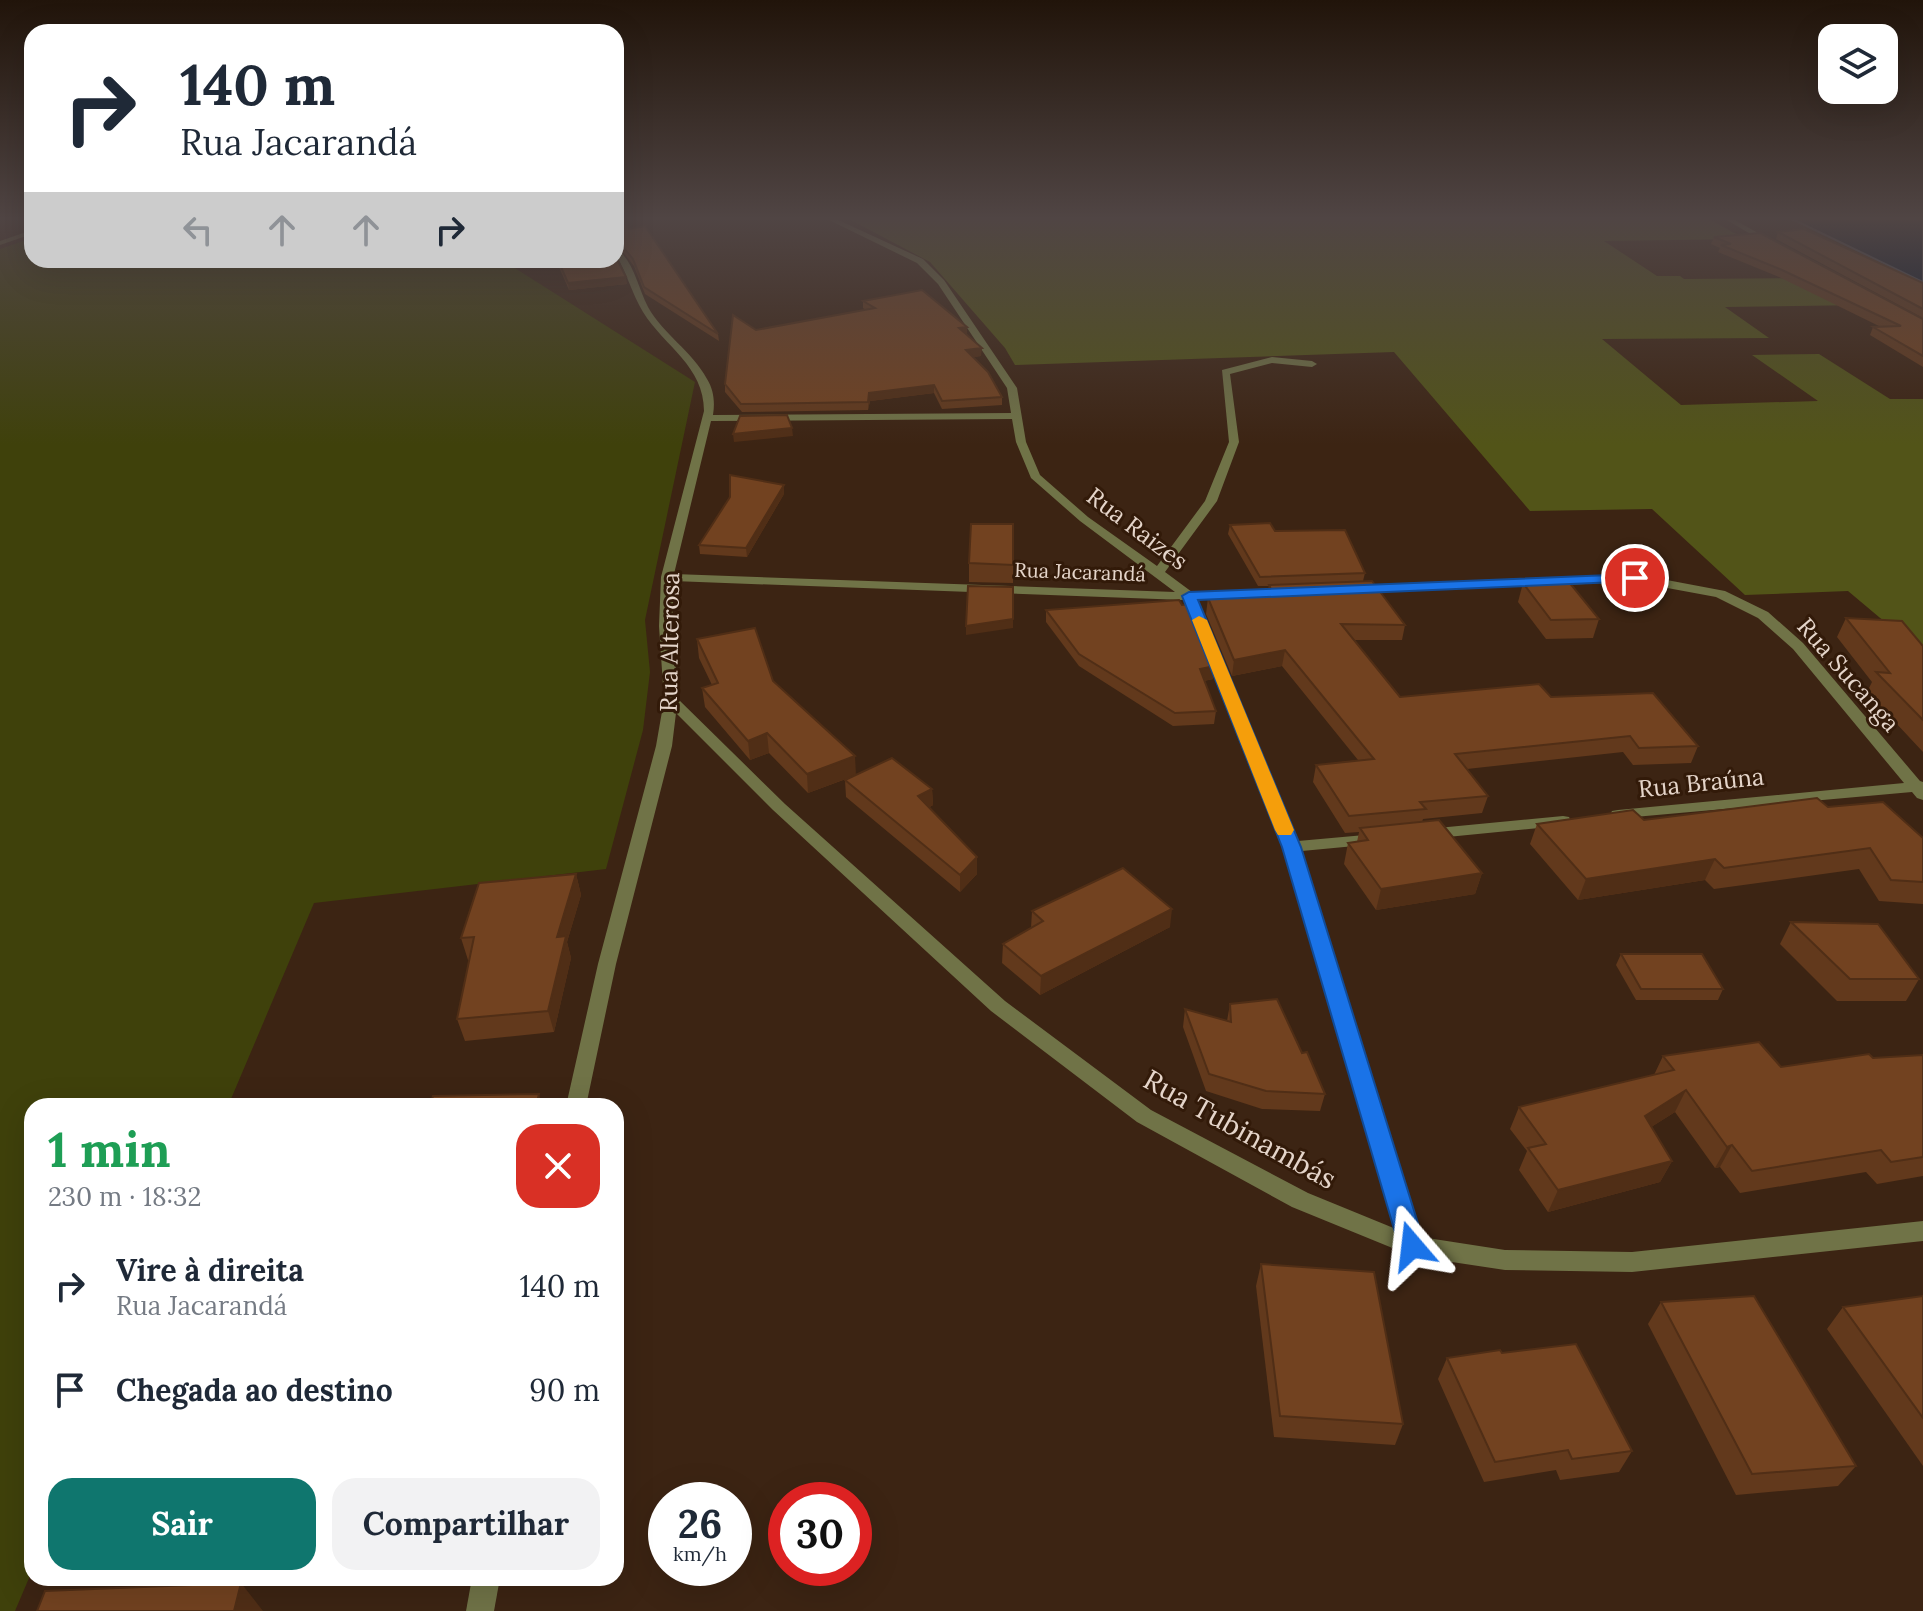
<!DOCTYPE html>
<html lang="pt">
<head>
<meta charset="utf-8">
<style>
	:root { --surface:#fff; --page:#f2f2f3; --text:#1f2937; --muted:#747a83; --accent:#0f766e }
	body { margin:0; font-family:Lora,serif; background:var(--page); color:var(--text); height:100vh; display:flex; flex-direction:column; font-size:30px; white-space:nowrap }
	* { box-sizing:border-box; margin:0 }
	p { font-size:26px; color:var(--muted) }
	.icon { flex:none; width:44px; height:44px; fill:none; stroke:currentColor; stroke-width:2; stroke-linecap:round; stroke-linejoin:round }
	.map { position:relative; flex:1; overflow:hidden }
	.side { position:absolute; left:24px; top:1098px; width:600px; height:488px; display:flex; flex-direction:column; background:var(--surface); border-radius:24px; box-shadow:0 8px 32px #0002 }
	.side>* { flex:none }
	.hud { position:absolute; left:24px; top:24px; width:600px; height:244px; border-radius:24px; box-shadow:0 8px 32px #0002; background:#fff; color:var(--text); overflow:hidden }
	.fabs { position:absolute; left:1818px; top:24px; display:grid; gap:16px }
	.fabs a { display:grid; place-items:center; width:80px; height:80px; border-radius:16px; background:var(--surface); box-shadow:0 8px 32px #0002; font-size:40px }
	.speed { position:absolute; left:648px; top:1482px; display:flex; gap:16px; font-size:40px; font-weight:700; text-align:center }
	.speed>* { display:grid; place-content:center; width:104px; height:104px; border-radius:50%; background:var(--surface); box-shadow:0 8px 32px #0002; line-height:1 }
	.speed small { font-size:20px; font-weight:400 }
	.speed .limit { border:12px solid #d22; background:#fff; color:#111 }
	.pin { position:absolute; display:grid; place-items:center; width:68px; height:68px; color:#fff; margin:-34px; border:4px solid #fff; border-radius:50%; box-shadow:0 2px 8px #0007 }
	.me { position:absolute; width:88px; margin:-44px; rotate:343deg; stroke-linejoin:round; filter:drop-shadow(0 0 6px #0008) }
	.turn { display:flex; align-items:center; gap:28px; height:168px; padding:0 24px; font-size:36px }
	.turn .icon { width:104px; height:104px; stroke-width:2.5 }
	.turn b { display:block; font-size:56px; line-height:68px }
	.lanes { display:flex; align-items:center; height:76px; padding:0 24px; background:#0003; justify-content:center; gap:40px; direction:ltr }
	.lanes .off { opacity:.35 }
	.round { display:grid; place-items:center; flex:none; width:84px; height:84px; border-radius:24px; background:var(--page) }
	.summary { display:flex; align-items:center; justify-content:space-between; height:136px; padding:0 24px }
	h1 { font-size:48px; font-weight:700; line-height:60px; color:#1e9e55 }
	.primary-button { display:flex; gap:16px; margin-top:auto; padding:16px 24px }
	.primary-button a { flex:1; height:92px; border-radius:24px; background:var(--accent); color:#fff; font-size:32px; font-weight:700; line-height:92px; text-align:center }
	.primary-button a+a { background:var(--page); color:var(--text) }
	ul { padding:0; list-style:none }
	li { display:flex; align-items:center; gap:24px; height:104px; padding:0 24px }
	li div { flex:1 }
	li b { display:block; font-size:30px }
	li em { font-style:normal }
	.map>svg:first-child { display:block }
</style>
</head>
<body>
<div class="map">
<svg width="1923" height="1611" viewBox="0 0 1923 1611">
	<rect width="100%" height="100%" fill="#3c2413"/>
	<polygon fill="#3f410b" points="32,238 32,260 502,260 695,382 645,620 650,672 643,730 606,869 314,903 228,1106 32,1106 32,1571 15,1611 0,1611 0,249"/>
	<polygon fill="#525418" points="849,219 1709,219 1745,239 1604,241 1657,276 1680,276 1684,279 1816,278 1864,305 1725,307 1769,338 1602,339 1681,405 1818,401 1752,355 1819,354 1890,399 1923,399 1923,654 1848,591 1745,595 1652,509 1530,511 1394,352 1015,365 1005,348 930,262"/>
	<polygon fill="#001430" stroke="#454e5e" stroke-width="2" points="1792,219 1923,219 1923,282"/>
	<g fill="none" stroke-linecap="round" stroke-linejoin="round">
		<g fill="#707347" fill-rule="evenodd">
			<path d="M827 219H836L923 259 944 280 1017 388 1026 442 1040 475 1088 517 1157 566 1205 501 1229 442 1222 370 1272 357 1312 361 1317 364 1312 367 1272 363 1230 374 1239 442 1217 501 1165 572 1192 592 1262 589 1268 593 1262 597 1197 600 1298 841 1376 834 1384 839 1376 844 1302 851 1421 1237 1505 1250 1632 1252 1923 1221V1241L1632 1272 1505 1270 1412 1256 1292 1207 1137 1122 991 1011 773 810 676 713 672 746 616 964 586 1106H566L598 964 656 746 664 700 659 626 661 577 704 411C704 366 665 347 643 312 632 294 627 273 616 255V248C634 261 638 288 648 307 663 334 692 351 707 379 714 390 715 403 713 415L1011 413 1007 388 938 284 917 263ZM1012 419 1016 442 1031 478 1080 521 1175 592 674 574 711 421ZM673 581 1184 600 1284 847 1396 1229 1308 1193 1151 1110 1005 1001 785 804 678 699 673 626Z"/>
			<polygon points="1725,219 1733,219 1778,244 1771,246"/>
			<polygon points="32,230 32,234 0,245 0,241"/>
			<polygon points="1635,574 1725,591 1768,612 1803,643 1920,781 1923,782 1923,800 1917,798 1912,792 1612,819 1610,815 1612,811 1618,810 1904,783 1793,649 1758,618 1716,597 1635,582 1357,593 1351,589 1357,585"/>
			<polygon points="1563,816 1569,817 1571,821 1569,825 1427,839 1419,834 1427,829"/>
			<polygon points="472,1578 500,1578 494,1611 466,1611"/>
		</g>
	</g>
	<g fill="#62391c">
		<polygon points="616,219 629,229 718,334 719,341 645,294 634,266 618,246 616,246"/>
		<polygon points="1778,232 1923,283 1923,367 1870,335 1873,327 1881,327 1779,277 1718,252 1720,248 1711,244 1714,237 1921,317 1776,239"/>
		<polygon points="551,260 616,260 627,284 569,290 559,267"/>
		<polygon points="863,301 967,327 966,334 981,356 973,357 1002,397 1002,405 942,409 934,393 870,401 868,410 742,412 725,392 725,384 756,330 866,310 863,308"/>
		<polygon points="784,494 747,557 700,554 699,545"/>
		<polygon points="1230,525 1275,531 1365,573 1363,581 1405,625 1402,640 1354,640 1400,697 1551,697 1698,746 1691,763 1633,765 1623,752 1467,769 1488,796 1482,813 1423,819 1422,822 1482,873 1475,894 1376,910 1344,864 1348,843 1357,842 1359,832 1345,833 1313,782 1316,765 1358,760 1282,666 1232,676 1206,614 1208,598 1268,590 1269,586 1258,586 1228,534"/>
		<polygon points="969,563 1013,565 1013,583 969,582"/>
		<polygon points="1523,583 1599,619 1593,638 1546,639 1518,602"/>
		<polygon points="1046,610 1215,666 1213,679 1204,681 1216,711 1214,724 1173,726 1079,666 1046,622"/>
		<polygon points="1846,618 1923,646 1923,752 1867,692 1872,682 1837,637"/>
		<polygon points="697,639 773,681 856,775 932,789 933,805 928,808 977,857 977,874 960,892 846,797 845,780 854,776 808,793 769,753 750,760 705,707 702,688 712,685 699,658"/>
		<polygon points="1828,807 1923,838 1923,904 1879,901 1859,869 1714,889 1705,880 1578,900 1530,844 1537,824 1644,820"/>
		<polygon points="576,874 581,895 567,942 571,958 554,1032 465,1041 457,1019 469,960 468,960 461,938"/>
		<polygon points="1032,911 1170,927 1040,995 1002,963 1003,944 1031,928"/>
		<polygon points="1791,922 1919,979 1906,1001 1837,1001 1780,944"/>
		<polygon points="1621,954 1723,989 1718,1000 1636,1000 1616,965"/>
		<polygon points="1230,1004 1302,1053 1325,1094 1320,1111 1262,1109 1206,1091 1183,1027 1185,1009 1227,1021"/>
		<polygon points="1923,1055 1923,1176 1877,1184 1866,1172 1740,1193 1720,1167 1715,1168 1675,1112 1651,1127 1672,1161 1660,1182 1548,1212 1519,1170 1527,1151 1510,1129 1519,1107 1654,1075 1663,1056 1781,1067"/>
		<polygon points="1261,1264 1403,1424 1395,1445 1274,1437 1256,1286"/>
		<polygon points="1923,1296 1923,1466 1827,1329 1843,1307"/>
		<polygon points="1661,1302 1856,1466 1838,1486 1736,1495 1648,1324"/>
		<polygon points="1502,1353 1632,1451 1619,1472 1560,1480 1556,1470 1484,1482 1438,1379 1447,1358"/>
	</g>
	<g fill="#502e16">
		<polygon points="626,277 627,284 569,290 568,283"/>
		<polygon points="967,327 967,334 959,335 959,328"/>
		<polygon points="982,348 981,356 966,358 966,350"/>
		<polygon points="934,385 934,393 870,401 868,410 869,393"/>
		<polygon points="792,428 793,436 734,442 733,434"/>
		<polygon points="784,485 784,494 747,557 746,548"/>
		<polygon points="1013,619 1013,628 966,635 966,626"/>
		<polygon points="1285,650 1282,666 1232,676 1234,660"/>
		<polygon points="1215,666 1213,679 1198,682 1200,669"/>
		<polygon points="767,733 769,753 750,760 748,741"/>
		<polygon points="855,756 856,775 808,793 807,774"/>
		<polygon points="932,789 933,805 918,813 918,796"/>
		<polygon points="977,857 977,874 960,892 960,875"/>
		<polygon points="1715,859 1705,880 1578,900 1586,879"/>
		<polygon points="1482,873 1475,894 1376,910 1381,889"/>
		<polygon points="576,874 581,895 567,942 571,958 554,1032 548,1011 557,937"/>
		<polygon points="1172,909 1170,927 1040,995 1041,976"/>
		<polygon points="1686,1090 1675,1112 1634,1138 1645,1116"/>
		<polygon points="539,1094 542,1106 536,1106"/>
		<polygon points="1732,1145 1720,1167 1715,1168 1727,1147"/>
		<polygon points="1672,1161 1660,1182 1548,1212 1558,1190"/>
		<polygon points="241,1583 263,1611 234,1611"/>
	</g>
	<g fill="#724220" stroke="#502e16" stroke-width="2">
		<polygon points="616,219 622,219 629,229 645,226 718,334 644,287 633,259 616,239"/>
		<polygon points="1804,229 1923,283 1923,309 1778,232"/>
		<polygon points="1760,233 1923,319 1923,356 1873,327 1901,326 1782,270 1721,245 1731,244 1714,237"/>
		<polygon points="616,257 626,277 568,283 558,260 616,260"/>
		<polygon points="922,290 967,327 959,328 982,348 966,350 988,372 1002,397 942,401 934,385 869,393 868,402 741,404 725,384 733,315 756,330 875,308 863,301"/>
		<polygon points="787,415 792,428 733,434 740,416"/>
		<polygon points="730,475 784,485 746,548 699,545 730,497"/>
		<polygon points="1270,523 1275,531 1345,530 1365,573 1260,577 1230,525"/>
		<polygon points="971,524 1013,524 1013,565 969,563"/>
		<polygon points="1372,581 1405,625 1341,624 1400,697 1539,684 1551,697 1653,693 1698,746 1639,748 1630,736 1455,754 1488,796 1420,802 1426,809 1349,816 1316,765 1374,759 1285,650 1234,660 1208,598 1271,589 1269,585"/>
		<polygon points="1569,582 1599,619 1551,620 1523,583"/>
		<polygon points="968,586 1013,587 1013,619 966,626"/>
		<polygon points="1179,600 1182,605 1189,604 1215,666 1200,669 1216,711 1175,713 1079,654 1046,610"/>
		<polygon points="1846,618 1902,621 1923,646 1923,720 1876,672 1890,673"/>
		<polygon points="755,628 773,681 855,756 807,774 767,733 748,741 702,688 718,683 697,639"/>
		<polygon points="892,758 932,789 918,796 977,857 960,875 845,780"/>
		<polygon points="1817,798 1828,807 1883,802 1923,838 1923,882 1891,880 1870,848 1724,868 1715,859 1586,879 1537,824 1633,810 1644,820"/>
		<polygon points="1439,820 1482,873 1381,889 1348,843 1368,840 1360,828"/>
		<polygon points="1123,868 1172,909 1041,976 1003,944 1043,921 1032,911"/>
		<polygon points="576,874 557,937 566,936 548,1011 457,1019 474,937 461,938 479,883"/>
		<polygon points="1791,922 1878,924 1919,979 1850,979"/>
		<polygon points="1621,954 1702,954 1723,989 1641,989"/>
		<polygon points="1277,999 1302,1053 1307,1052 1325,1094 1266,1091 1209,1074 1185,1009 1231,1022 1230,1004"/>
		<polygon points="1759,1042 1781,1067 1869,1054 1873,1058 1923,1055 1923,1157 1891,1162 1881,1150 1752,1171 1732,1145 1727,1147 1686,1090 1645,1116 1672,1161 1558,1190 1528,1148 1546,1144 1519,1107 1674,1070 1663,1056"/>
		<polygon points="539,1094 536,1106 430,1106 433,1096"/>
		<polygon points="1261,1264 1374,1272 1403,1424 1280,1416"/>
		<polygon points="1754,1296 1856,1466 1752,1474 1661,1302"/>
		<polygon points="1923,1296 1923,1418 1843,1307"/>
		<polygon points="1576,1344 1632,1451 1572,1459 1568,1450 1495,1462 1447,1358 1500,1350 1502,1353"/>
		<polygon points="241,1583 234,1611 37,1611 45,1591"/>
	</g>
	<linearGradient id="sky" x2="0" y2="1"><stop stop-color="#21140a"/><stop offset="0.49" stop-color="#504544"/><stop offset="1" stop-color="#504544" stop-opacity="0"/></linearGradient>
	<rect width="1923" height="445" fill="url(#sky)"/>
	<polygon fill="#1a73e8" stroke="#114b97" stroke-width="2" points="1635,574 1642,578 1640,581 1198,600 1301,847 1425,1246 1421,1254 1412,1258 1403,1254 1399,1246 1282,847 1182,596 1189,592"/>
	<polygon fill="#f59e0b" points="1199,616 1207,620 1294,830 1291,835 1278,835 1275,830 1192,620"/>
	<g text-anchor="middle" stroke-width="6" stroke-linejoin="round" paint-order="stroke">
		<g font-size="20" fill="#e5d5ca" stroke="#321a09">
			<text transform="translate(1080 572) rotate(2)" y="7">Rua Jacarandá</text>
		</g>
		<g font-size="24" fill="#e5d5ca" stroke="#321a09">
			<text transform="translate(1137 529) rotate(37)" y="8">Rua Raizes</text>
			<text transform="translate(670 642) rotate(-89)" y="8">Rua Alterosa</text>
			<text transform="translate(1848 675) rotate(49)" y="8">Rua Sucanga</text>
			<text transform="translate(1701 783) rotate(-6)" y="8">Rua Braúna</text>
		</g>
		<g font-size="28" fill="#e5d5ca" stroke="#321a09">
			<text transform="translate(1240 1129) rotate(29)" y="10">Rua Tubinambás</text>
		</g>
	</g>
</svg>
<div class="fabs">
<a><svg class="icon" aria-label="layers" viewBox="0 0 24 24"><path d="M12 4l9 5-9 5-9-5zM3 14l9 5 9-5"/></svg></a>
</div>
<div class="speed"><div>26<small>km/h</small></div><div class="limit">30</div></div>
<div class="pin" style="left:1635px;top:578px;background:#d93025"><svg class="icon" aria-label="arrive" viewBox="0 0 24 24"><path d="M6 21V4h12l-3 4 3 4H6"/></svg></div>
<svg class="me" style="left:1412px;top:1246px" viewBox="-20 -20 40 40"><path d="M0-17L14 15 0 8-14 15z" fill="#1a73e8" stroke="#fff" stroke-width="4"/></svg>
<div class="hud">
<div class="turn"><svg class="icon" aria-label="right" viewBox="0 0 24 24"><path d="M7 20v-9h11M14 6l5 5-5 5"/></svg><div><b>140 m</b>Rua Jacarandá</div></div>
<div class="lanes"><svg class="icon off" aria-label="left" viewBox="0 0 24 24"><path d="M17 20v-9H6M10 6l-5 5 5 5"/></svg><svg class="icon off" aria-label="ahead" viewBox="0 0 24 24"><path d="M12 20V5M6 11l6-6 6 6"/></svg><svg class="icon off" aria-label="ahead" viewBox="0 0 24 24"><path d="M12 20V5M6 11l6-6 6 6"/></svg><svg class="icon" aria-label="right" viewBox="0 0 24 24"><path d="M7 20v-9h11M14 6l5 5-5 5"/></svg></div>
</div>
<section class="side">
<div class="summary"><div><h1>1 min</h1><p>230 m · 18:32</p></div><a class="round" style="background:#d93025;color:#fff"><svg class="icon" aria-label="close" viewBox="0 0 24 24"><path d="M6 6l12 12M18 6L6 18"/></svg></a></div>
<ul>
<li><svg class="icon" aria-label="right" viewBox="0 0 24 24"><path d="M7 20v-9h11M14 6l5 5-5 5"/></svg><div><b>Vire à direita</b><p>Rua Jacarandá</p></div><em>140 m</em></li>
<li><svg class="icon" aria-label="arrive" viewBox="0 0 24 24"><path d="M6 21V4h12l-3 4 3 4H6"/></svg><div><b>Chegada ao destino</b></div><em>90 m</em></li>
</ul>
<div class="primary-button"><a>Sair</a><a>Compartilhar</a></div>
</section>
</div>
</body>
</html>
